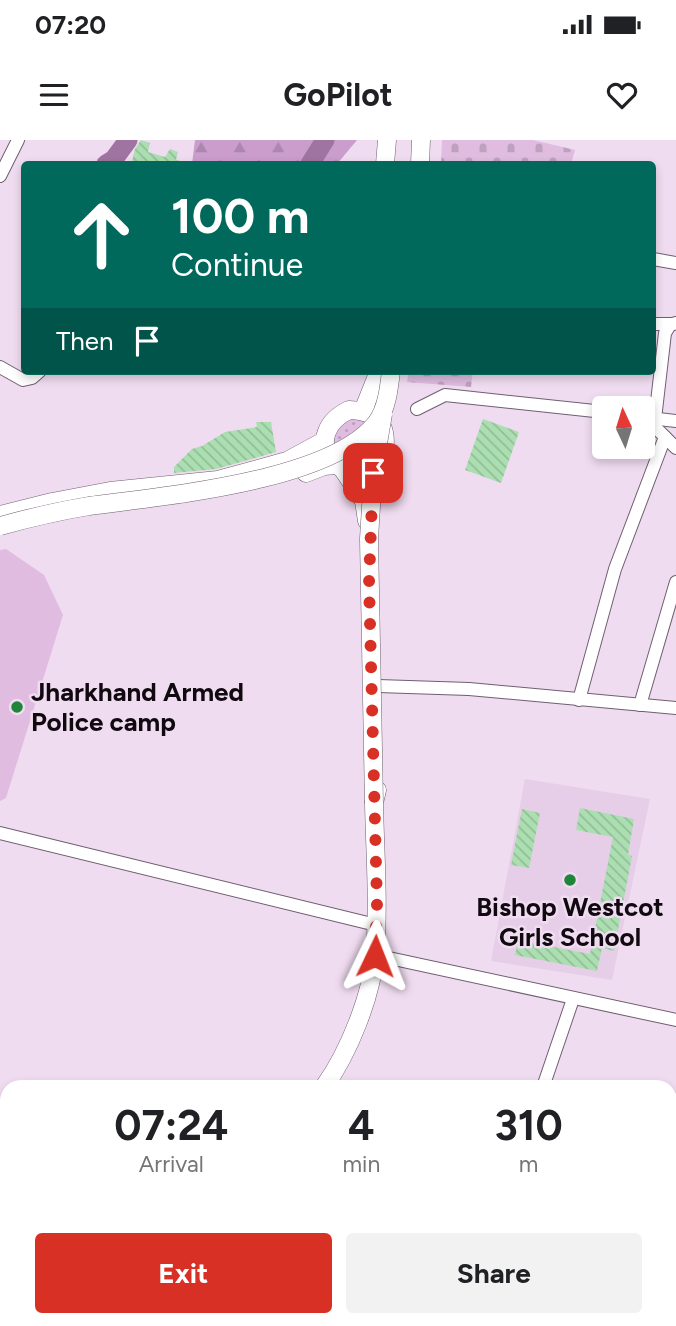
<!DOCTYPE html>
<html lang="en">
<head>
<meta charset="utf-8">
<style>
	:root { --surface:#fff; --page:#f2f2f2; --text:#202124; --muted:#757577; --accent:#d93025 }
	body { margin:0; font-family:Figtree,sans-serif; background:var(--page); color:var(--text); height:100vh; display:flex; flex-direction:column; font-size:26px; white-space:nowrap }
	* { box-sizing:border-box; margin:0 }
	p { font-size:23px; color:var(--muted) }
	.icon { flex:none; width:38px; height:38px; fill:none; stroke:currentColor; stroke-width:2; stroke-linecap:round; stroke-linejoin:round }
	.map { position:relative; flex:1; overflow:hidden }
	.sheet { position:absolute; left:0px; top:940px; width:677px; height:247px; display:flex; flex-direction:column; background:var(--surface); border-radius:21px 21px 0 0; box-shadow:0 4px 10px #0003 }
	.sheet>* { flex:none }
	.top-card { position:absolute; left:21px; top:21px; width:635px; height:214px; border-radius:7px; box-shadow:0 4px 10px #0003; background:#00695c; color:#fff; overflow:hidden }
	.needle { width:46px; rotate:356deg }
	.fabs { position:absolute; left:592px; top:256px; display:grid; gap:14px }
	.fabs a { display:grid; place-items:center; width:63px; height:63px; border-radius:7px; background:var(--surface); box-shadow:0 4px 10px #0003; font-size:35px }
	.pin { position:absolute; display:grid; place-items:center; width:60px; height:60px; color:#fff; margin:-30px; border-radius:14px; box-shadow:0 4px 10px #0006 }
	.me { position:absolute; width:77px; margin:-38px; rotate:2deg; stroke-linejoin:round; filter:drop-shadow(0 0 5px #0008) }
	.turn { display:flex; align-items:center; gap:24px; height:147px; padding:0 35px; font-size:32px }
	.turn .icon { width:91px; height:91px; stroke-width:2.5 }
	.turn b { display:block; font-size:49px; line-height:60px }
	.then { display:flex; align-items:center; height:66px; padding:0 35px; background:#0003; gap:14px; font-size:26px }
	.eta { display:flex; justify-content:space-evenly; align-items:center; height:119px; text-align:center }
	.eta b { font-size:42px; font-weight:700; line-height:49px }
	.action { display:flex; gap:14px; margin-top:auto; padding:14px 35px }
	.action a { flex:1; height:80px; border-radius:7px; background:var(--accent); color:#fff; font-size:28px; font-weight:700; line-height:80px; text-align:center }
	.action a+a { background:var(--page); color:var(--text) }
	.status { display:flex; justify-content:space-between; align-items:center; height:49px; padding:0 35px; background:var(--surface); direction:ltr }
	.status svg { height:19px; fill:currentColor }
	header { display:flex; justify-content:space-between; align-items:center; height:91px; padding:0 35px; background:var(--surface); font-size:32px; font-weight:700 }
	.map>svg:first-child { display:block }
</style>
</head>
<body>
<div class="status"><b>07:20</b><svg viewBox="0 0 49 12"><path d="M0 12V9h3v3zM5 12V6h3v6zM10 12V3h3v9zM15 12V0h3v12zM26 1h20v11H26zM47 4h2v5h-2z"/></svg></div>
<header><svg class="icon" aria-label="menu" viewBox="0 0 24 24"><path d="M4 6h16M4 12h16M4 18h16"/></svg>GoPilot<svg class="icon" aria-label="heart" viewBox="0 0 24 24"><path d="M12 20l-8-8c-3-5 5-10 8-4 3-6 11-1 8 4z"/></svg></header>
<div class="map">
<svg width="676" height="1186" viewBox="0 0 676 1186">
	<defs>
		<pattern id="grass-dots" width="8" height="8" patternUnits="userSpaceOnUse" patternTransform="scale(1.75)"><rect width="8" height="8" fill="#dfbce0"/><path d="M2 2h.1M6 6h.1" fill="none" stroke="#bea0bf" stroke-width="1.8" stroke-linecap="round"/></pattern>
		<pattern id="forest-firs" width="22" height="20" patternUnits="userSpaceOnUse" patternTransform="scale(1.75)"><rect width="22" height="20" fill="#ca9dcc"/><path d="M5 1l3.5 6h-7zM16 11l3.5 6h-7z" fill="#ac86ae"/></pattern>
		<pattern id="cemetery-stones" width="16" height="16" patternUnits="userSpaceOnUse" patternTransform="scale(1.75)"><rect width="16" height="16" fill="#dfbce0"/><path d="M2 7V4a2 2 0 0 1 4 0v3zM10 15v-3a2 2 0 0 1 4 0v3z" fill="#bea0bf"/></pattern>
		<pattern id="building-back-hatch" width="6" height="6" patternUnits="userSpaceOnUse" patternTransform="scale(1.75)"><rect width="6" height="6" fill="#abdfb1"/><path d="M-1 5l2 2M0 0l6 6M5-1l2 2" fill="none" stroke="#92be97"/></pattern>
	</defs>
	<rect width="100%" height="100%" fill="#f0dcf0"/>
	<polygon fill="#e7cee8" points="525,639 650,659 612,840 491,821"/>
	<polygon fill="url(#grass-dots)" points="364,277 382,299 362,326 356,326 336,314 332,297 346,279"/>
	<polygon fill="url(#forest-firs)" points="195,0 357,0 337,24 192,24"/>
	<g fill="url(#cemetery-stones)">
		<polygon points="442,0 533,0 575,10 571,24 441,24"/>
		<polygon points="409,231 473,231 471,247 407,242"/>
	</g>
	<polygon fill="#dfbce0" points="6,409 44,435 63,475 6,658 0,661 0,410"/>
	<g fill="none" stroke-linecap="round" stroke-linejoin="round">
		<g stroke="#9f74a1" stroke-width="19">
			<polyline points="106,24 114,19 128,0"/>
			<polyline points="310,24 325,0"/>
		</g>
	</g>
	<g fill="url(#building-back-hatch)">
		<polygon points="141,0 150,3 148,12 165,17 170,9 178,12 176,20 183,22 183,24 144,24 132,21 135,9"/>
		<polygon points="483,279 519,292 501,343 465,330"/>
		<polygon points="256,282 271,282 276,312 216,329 174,333 174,327 192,309 202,306 225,292 257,287"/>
		<polygon points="580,668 634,679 628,715 632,716 614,811 602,808 597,831 515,815 518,800 590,814 613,697 576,690"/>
		<polygon points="522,669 540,673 529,728 511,725"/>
	</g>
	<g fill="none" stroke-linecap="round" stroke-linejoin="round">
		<g stroke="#6f5f70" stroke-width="14">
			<g id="street">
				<polyline points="0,36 18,0"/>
				<polyline points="653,119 676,123"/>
				<polyline points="653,184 673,184"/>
				<polyline points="0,227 23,240 32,238 40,231"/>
				<polyline points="417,269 445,255 604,272"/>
				<polyline points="646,278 676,308"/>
				<polyline points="650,278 676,281"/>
				<polyline points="655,279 665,193 670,185 676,183"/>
				<polyline points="378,546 469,549 676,568"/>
				<polyline points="579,560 615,429 665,297"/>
				<polyline points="640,565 676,442"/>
				<polyline points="0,693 376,785"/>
				<polyline points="375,815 676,880"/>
				<polyline points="543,947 573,859"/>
				<polyline points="670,1067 676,1067"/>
				<polyline points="670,1081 676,1085"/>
				<polyline points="612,1180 625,1186"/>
				<polyline points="195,1186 196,1180"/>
				<polyline points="670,1186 676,1169"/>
			</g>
		</g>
		<g stroke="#6f5f70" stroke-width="19">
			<g id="secondary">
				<polyline points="385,24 387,0"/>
				<polyline points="420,24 421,0"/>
				<path d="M349 270C382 271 389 289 383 319 333 355 300 293 349 270Z"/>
				<polyline points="363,271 379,231"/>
				<polyline points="342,328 364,361 367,381"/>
				<polyline points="306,333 324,326 336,325"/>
				<polyline points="0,375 52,362 110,351 218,340 287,321 324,301"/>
				<path d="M324 947C349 912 372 855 375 813 379 763 375 713 374 663L377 650"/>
				<polyline points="0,1013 7,1014"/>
			</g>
		</g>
		<use href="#street" stroke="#fff" stroke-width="12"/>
		<use href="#secondary" stroke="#fff" stroke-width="18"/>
		<g stroke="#6f5f70" stroke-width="19" stroke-linecap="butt">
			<g id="secondary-bridge">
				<path d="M0 386C29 378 59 371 89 366 161 356 331 342 377 282 387 268 389 248 391 231"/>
				<polyline points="374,663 369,399 373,333 383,274"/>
			</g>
		</g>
		<use href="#secondary-bridge" stroke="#fff" stroke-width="18"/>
	</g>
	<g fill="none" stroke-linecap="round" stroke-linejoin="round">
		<polyline stroke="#d93025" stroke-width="12" stroke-dasharray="0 21.6" points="373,333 369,443 377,764 375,816"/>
	</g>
	<g fill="#1f8539" stroke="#f0dcf0" stroke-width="2.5">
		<circle cx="17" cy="567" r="7"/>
		<circle cx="570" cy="740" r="7"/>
	</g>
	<g text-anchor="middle" stroke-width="5" stroke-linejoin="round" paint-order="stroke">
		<g font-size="26" font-weight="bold" fill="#100910" stroke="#f0dcf0" text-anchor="start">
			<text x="31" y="561">Jharkhand Armed<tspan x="31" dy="30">Police camp</tspan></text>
			<text x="570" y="776" text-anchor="middle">Bishop Westcot<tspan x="570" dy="30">Girls School</tspan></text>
		</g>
	</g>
</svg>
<div class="fabs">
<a><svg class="needle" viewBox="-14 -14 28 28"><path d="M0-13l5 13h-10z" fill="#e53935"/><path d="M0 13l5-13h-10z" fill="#757577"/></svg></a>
</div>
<div class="pin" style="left:373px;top:333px;background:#d93025"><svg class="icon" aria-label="arrive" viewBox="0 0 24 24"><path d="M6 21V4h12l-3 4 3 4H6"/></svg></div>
<svg class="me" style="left:375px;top:816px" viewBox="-20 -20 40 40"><path d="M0-17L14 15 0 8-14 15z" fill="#d93025" stroke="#fff" stroke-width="4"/></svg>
<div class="top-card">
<div class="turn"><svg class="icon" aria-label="ahead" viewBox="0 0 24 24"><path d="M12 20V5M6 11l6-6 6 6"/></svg><div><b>100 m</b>Continue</div></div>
<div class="then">Then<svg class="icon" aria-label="arrive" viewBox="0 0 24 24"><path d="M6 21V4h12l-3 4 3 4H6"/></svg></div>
</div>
<section class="sheet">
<div class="eta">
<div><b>07:24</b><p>Arrival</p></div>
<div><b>4</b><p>min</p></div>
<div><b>310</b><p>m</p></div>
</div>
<div class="action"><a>Exit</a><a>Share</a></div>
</section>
</div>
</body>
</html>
